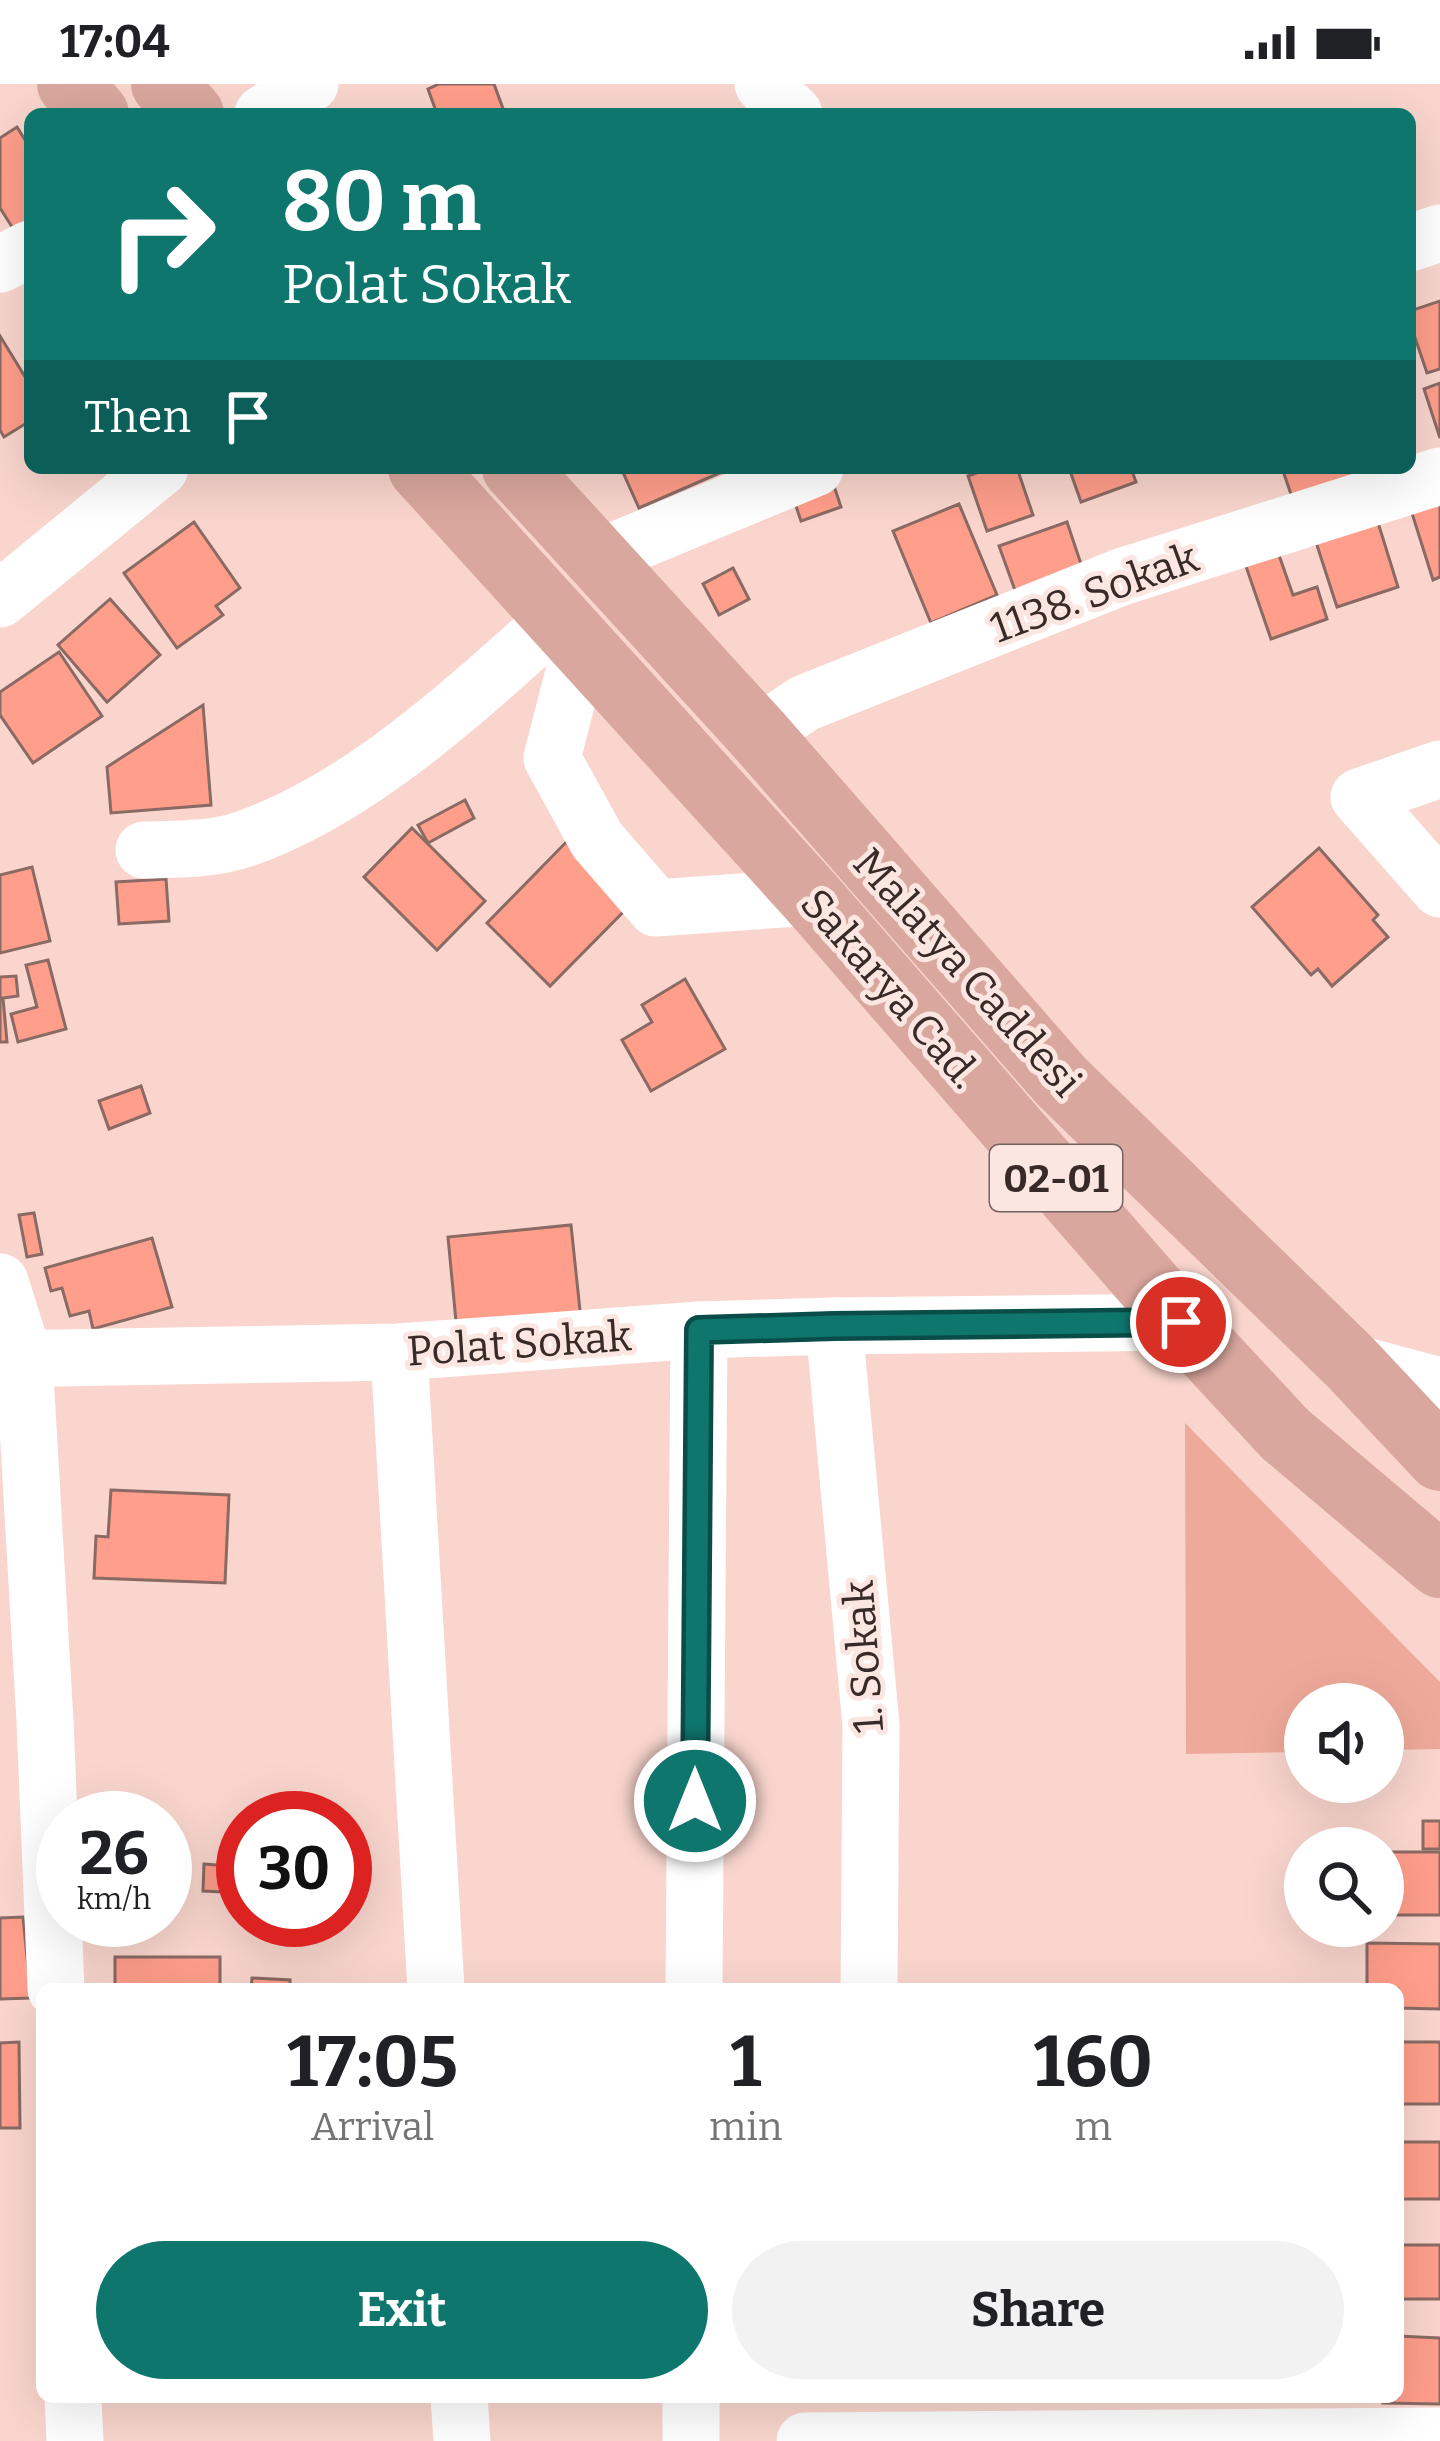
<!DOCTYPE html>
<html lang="en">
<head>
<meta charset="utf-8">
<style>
	:root { --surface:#fff; --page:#f2f2f2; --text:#202124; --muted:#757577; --accent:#0f766e }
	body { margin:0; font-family:Bitter,serif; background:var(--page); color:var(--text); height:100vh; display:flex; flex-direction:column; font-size:45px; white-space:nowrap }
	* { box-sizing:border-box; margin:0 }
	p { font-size:39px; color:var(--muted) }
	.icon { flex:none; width:66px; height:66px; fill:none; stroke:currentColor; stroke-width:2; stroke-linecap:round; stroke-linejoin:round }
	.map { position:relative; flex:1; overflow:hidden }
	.details { position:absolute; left:36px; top:1899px; width:1368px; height:420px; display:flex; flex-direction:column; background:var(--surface); border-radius:18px; box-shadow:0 12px 48px #0002 }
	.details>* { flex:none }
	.hud { position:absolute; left:24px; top:24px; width:1392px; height:366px; border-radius:18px; box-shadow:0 12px 48px #0002; background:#0f766e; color:#fff; overflow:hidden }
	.fabs { position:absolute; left:1284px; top:1599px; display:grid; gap:24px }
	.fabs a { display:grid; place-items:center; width:120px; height:120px; border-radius:50%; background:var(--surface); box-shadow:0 12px 48px #0002; font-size:60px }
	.speed { position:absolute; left:36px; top:1707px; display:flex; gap:24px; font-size:60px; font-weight:700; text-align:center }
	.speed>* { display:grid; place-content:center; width:156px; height:156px; border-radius:50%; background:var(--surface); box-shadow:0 12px 48px #0002; line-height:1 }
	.speed small { font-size:30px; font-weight:400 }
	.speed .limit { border:18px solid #d22; background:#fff; color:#111 }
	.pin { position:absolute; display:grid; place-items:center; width:102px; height:102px; color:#fff; margin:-51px; border:6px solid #fff; border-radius:50%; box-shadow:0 3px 12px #0007 }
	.me { position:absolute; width:132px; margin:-66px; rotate:0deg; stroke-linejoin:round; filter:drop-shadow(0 0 9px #0008) }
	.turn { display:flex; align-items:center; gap:42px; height:252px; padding:0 60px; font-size:54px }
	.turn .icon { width:156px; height:156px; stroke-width:2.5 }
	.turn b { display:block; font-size:84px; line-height:102px }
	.then { display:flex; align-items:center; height:114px; padding:0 60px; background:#0003; gap:24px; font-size:45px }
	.eta { display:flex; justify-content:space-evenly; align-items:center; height:204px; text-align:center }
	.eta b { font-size:72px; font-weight:700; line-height:84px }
	.cta { display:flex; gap:24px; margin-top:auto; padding:24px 60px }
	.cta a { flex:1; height:138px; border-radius:72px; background:var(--accent); color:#fff; font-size:48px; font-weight:700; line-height:138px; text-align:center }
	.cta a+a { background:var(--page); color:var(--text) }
	.status { display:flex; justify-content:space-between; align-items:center; height:84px; padding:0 60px; background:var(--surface); direction:ltr }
	.status svg { height:33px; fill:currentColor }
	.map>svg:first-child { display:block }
</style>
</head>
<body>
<div class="status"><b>17:04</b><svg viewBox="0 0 49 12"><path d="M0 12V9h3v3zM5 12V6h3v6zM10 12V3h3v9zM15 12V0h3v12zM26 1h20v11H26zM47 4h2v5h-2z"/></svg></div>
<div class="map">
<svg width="1440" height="2357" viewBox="0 0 1440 2357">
	<rect width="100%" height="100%" fill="#f9d5cd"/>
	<polygon fill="#efa99a" points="1185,1339 1440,1598 1440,1665 1383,1666 1383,1620 1305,1620 1305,1668 1186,1670"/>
	<g fill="#ff9e8a" stroke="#8a6a64" stroke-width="3">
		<polygon points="439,0 494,0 505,30 437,30 428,5"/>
		<polygon points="17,43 30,64 30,136 14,146 0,124 0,54"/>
		<polygon points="1440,217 1440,285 1427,289 1410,239 1410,227"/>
		<polygon points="0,252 30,301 30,337 4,353 0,346"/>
		<polygon points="1440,299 1440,354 1424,305"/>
		<polygon points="621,384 731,384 639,424"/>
		<polygon points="990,384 1017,384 1033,431 987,447 968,392"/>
		<polygon points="1069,384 1131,384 1136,398 1081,418"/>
		<polygon points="1282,384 1357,384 1362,398 1295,422"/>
		<polygon points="834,402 841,423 801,437 794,416"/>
		<polygon points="1440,417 1440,493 1433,496 1411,426"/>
		<polygon points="959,420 997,511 931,539 893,447"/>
		<polygon points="1376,432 1398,503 1337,523 1314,452"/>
		<polygon points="194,438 240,504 216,522 223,531 177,564 124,489"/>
		<polygon points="1067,438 1083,486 1016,509 999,462"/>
		<polygon points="1274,457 1293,511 1317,503 1327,535 1271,555 1241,468"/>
		<polygon points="733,484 749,515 719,531 703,500"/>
		<polygon points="110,515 160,571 107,618 58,561"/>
		<polygon points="59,568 102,632 33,679 0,631 0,608"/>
		<polygon points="203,621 211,721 111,729 107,683"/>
		<polygon points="465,716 474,734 428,759 418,741"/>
		<polygon points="412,744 485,817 437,866 364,793"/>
		<polygon points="577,747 641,810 550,902 487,839"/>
		<polygon points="1319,764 1378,831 1373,836 1388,853 1332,902 1318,885 1311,891 1252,823"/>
		<polygon points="32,783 50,857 0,869 0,791"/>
		<polygon points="166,795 169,837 119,840 116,798"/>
		<polygon points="48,876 66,945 18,958 11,930 37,923 26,881"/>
		<polygon points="16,892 18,912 3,914 7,958 0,958 0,893"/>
		<polygon points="685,895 725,965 651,1007 622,956 652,938 642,921"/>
		<polygon points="141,1002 150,1029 109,1045 99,1017"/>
		<polygon points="34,1129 42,1170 27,1173 19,1131"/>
		<polygon points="571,1141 581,1236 457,1248 448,1153"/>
		<polygon points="152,1154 172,1223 93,1245 89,1227 70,1232 62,1204 51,1207 45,1184"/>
		<polygon points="111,1406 229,1411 225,1499 94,1494 96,1452 108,1453"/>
		<rect x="1423" y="1737" width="17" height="28"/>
		<rect x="1383" y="1768" width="57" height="63"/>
		<polygon points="204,1780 243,1783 243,1809 203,1807"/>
		<polygon points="23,1833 31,1914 0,1915 0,1834"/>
		<polygon points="1367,1859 1440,1860 1440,1925 1398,1924 1398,1905 1367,1905"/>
		<rect x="115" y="1873" width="105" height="32"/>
		<polygon points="252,1894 290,1896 290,1905 251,1905"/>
		<polygon points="19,1958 20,2044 0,2044 0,1959"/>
		<rect x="1398" y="1958" width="42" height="62"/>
		<rect x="1398" y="2058" width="42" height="57"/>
		<rect x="1398" y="2161" width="42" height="54"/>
		<polygon points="1398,2252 1440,2254 1440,2320 1383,2319 1384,2313 1398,2313"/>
	</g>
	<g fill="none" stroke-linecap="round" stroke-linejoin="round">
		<g stroke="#fff" stroke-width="57">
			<polyline points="763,0 794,30"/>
			<polyline points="263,30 310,0"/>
			<polyline points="1410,159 1440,149"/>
			<polyline points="0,180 30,165"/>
			<polyline points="597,474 815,384"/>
			<polyline points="0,515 160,384"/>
			<polyline points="581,561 552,674 597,756 656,824 811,813"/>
			<polyline points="758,650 805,619 1121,493 1440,392"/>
			<polyline points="1440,685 1359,713 1440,805"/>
			<path d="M144 766C177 765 213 766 244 755 359 716 468 614 557 534"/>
			<polyline points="0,1198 24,1274 45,1637 56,1905"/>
			<polyline points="834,1242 871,1641 869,1905"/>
			<polyline points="399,1268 436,1905"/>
			<polyline points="0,1275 399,1268 699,1246 834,1242 1181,1238"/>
			<polyline points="1350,1278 1440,1302"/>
			<polyline points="694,1905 699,1246"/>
			<polyline points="73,2313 75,2357"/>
			<polyline points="459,2313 462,2357"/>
			<polyline points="691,2357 691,2313"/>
			<polyline points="805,2357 1440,2352"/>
		</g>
		<g stroke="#d9a79d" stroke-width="66">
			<polyline points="70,0 96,30"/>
			<polyline points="164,0 191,30"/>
			<polyline points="421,384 811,813 1181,1238 1285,1350 1440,1481"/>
			<polyline points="515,384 758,650 1061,997 1350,1278 1440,1374"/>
		</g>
	</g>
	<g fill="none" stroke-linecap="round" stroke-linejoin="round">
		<g stroke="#0a4d48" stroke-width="30">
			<polyline id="route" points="695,1717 699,1246 834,1242 1181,1238"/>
		</g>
		<use href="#route" stroke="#0f766e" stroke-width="21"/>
	</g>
	<g text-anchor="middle" stroke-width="10" stroke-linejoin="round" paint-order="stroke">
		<rect fill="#fce6e1" stroke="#736260" stroke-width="3" x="990" y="1061" width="132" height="66" rx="9"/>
		<g font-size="39" font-weight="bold" fill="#382a28">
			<text x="1056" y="1108">02-01</text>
		</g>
		<g font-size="42" fill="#382a28" stroke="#fce6e1">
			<text transform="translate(1094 508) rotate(-20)" y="15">1138. Sokak</text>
			<text transform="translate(968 888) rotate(48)" y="15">Malatya Caddesi</text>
			<text transform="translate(891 904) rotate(49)" y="15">Sakarya Cad.</text>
			<text transform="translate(519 1259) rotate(-4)" y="15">Polat Sokak</text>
			<text transform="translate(863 1573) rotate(-94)" y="15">1. Sokak</text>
		</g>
	</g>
</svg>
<div class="fabs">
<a><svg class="icon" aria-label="sound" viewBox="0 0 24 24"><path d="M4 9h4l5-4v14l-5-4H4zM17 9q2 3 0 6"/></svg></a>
<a><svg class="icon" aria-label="search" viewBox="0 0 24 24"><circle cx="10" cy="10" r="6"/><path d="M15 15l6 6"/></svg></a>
</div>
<div class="speed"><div>26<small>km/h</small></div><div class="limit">30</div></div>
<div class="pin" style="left:1181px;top:1238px;background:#d93025"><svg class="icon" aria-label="arrive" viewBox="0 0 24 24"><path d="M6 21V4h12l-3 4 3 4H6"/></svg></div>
<svg class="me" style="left:695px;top:1717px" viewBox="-20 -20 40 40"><circle r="17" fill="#0f766e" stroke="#fff" stroke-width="3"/><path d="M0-11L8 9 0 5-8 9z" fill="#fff"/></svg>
<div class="hud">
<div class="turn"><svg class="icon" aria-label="right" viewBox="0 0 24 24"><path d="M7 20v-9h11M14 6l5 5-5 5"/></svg><div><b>80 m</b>Polat Sokak</div></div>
<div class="then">Then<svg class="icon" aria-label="arrive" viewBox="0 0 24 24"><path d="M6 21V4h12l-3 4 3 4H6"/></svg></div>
</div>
<section class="details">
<div class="eta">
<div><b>17:05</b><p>Arrival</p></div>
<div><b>1</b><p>min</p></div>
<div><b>160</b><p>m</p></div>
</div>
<div class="cta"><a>Exit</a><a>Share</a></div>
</section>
</div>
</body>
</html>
